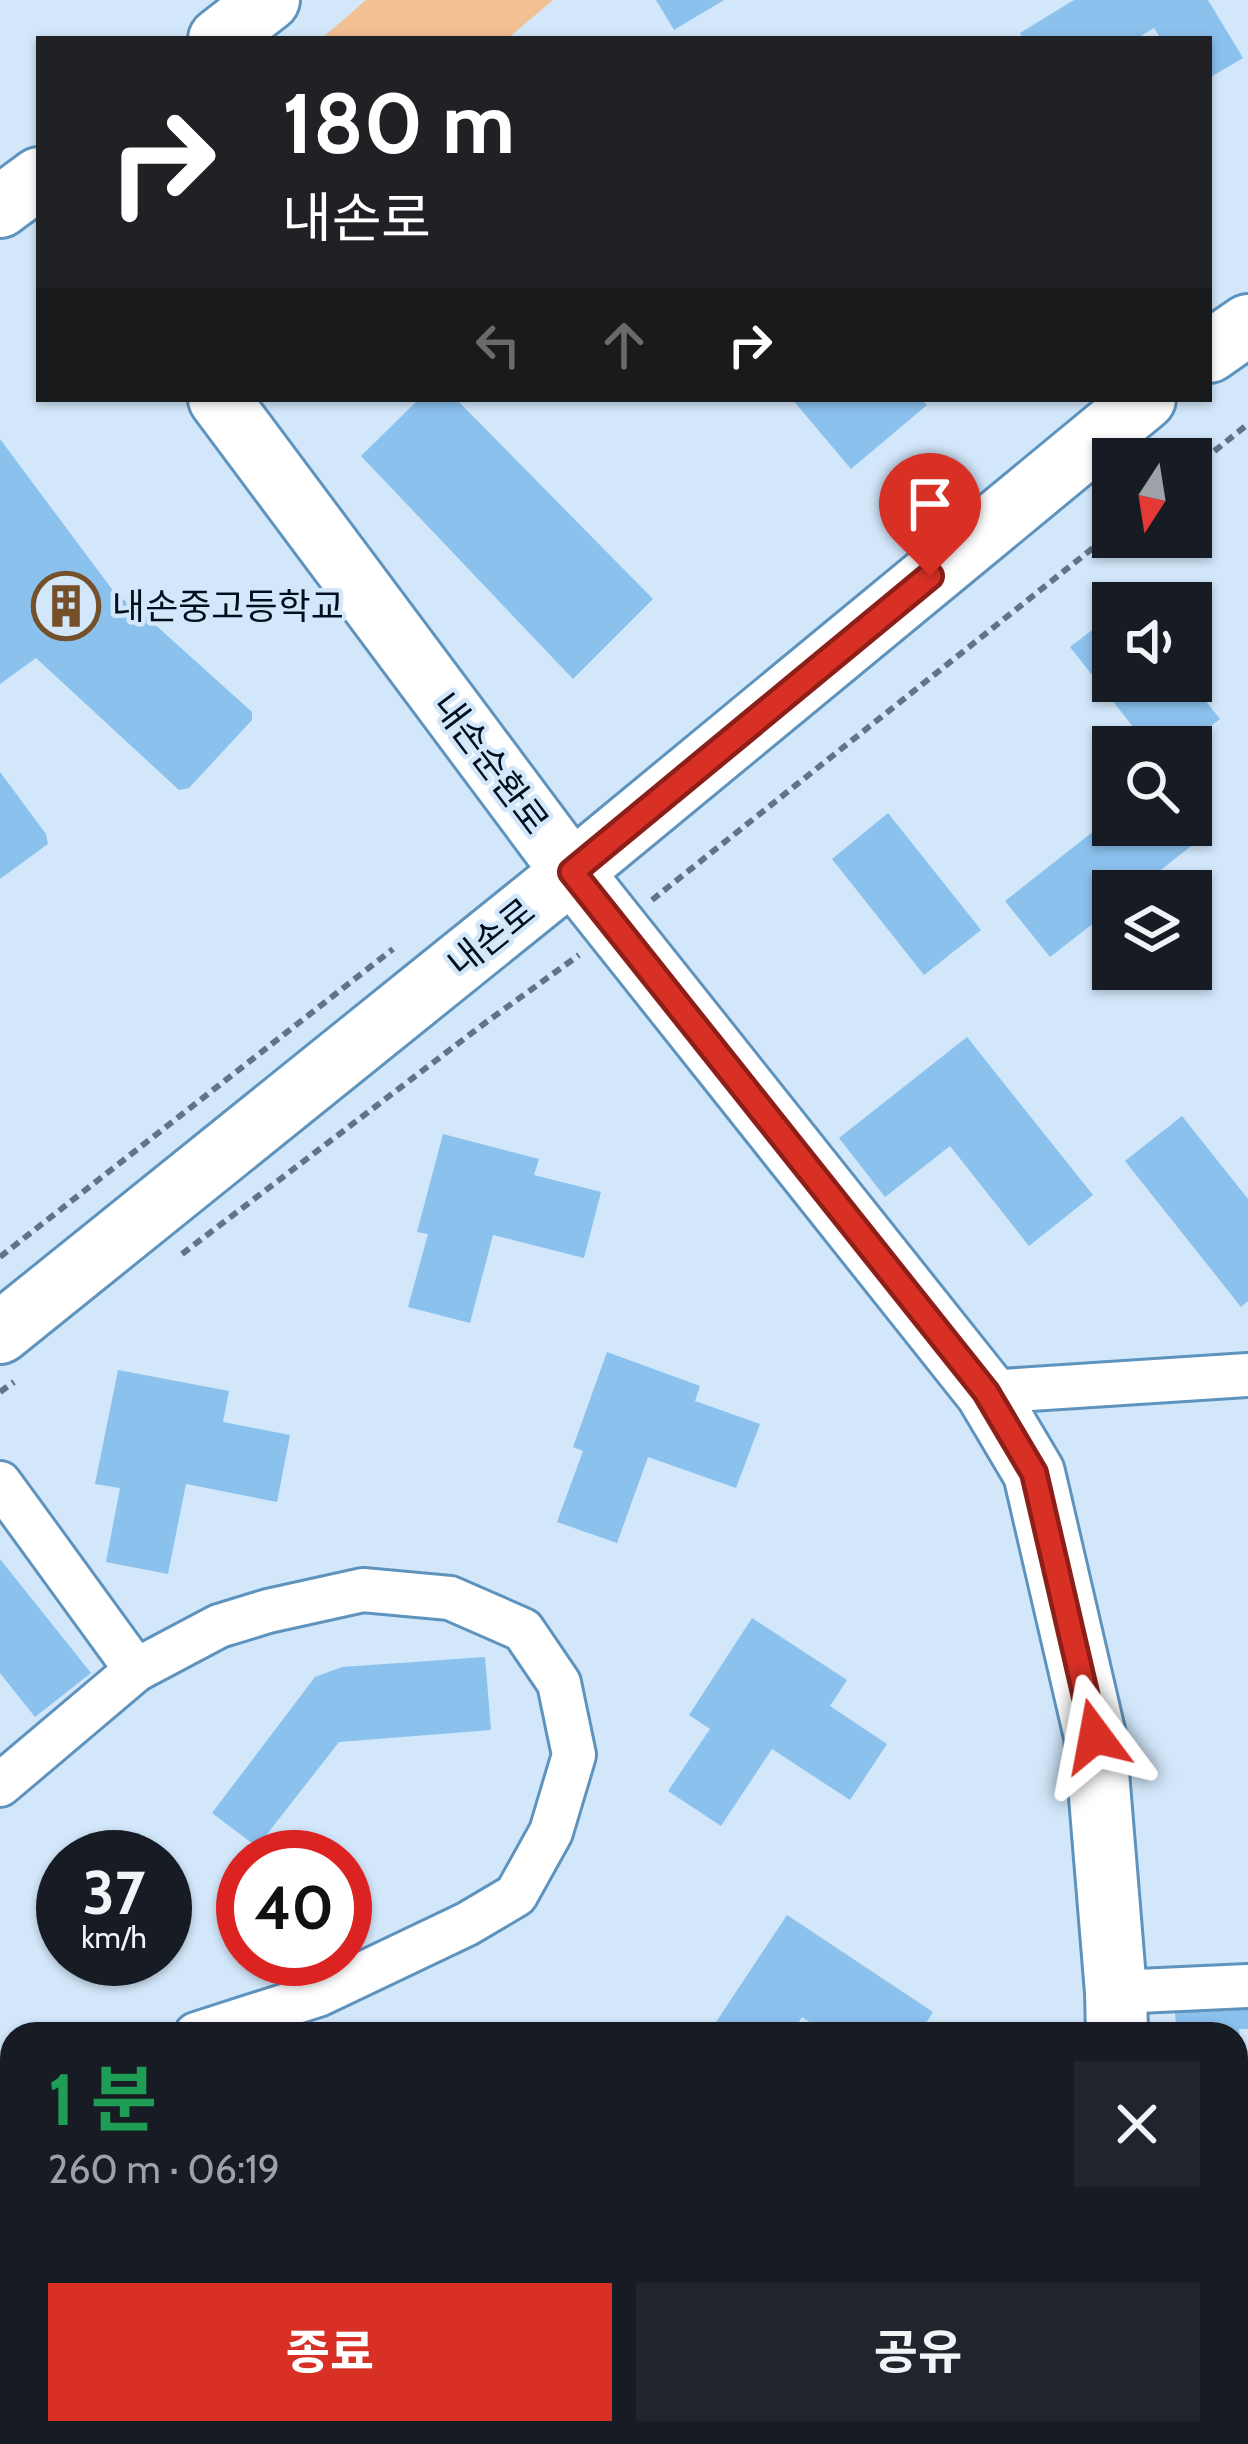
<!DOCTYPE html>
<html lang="ko">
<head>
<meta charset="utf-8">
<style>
	:root { --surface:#171b24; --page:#20242c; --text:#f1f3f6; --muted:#9ea1a6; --accent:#d93025 }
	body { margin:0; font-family:Cabin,"Noto Sans KR",sans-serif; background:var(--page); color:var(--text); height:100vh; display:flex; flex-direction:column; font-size:45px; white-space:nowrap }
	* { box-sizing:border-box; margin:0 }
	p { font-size:39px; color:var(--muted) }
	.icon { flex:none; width:66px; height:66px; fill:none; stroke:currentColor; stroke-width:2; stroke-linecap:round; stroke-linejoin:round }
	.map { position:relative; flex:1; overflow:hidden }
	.panel { position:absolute; left:0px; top:2022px; width:1248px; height:423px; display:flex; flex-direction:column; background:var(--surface); border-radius:36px 36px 0 0; box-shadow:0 3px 9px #0004 }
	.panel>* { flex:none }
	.hud { position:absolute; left:36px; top:36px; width:1176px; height:366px; border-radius:0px; box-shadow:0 3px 9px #0004; background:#202124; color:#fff; overflow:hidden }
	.needle { width:78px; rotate:192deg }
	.buttons { position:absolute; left:1092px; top:438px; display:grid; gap:24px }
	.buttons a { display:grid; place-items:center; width:120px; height:120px; border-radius:0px; background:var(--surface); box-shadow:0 3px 9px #0004; font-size:60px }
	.speed { position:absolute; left:36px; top:1830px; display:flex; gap:24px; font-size:60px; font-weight:700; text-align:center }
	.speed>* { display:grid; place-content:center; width:156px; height:156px; border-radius:50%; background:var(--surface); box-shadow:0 3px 9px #0004; line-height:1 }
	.speed small { font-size:30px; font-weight:400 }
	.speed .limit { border:18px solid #d22; background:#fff; color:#111 }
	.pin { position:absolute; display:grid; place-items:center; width:102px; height:102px; color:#fff; margin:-123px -51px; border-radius:50% 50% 50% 0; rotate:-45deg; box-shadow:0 0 12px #0007 }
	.pin .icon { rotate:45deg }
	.me { position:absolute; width:132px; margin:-66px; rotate:347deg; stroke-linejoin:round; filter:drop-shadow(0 0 9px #0008) }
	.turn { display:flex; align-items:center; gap:42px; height:252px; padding:0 48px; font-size:54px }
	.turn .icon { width:156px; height:156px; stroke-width:2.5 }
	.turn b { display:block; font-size:84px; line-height:102px }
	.lanes { display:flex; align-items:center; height:114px; padding:0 48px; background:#0003; justify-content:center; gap:60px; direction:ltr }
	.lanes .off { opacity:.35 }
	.round { display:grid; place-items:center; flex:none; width:126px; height:126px; border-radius:0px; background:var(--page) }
	.overview { display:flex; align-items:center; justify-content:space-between; height:204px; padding:0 48px }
	h1 { font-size:72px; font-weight:700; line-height:90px; color:#1e9e55 }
	.button { display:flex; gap:24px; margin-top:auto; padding:24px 48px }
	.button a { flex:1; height:138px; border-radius:0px; background:var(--accent); color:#fff; font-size:48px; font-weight:700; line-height:138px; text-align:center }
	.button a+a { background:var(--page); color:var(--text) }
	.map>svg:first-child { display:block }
</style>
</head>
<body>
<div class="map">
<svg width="1248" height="2444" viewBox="0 0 1248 2444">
	<rect width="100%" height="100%" fill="#d2e7fa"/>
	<g fill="#f2c092">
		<polygon points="366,0 553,0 507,39 321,39"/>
		<polygon points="12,2348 12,2433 483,2433 435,2444 0,2444 0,2351"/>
	</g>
	<g fill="#8bc1ed">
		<polygon points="656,0 724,0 674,30"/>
		<polygon points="1074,0 1208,0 1243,58 1209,78 1209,39 1161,39 1154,28 1136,39 1024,39 1020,33"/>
		<polygon points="419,399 456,399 653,599 573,679 361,456"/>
		<polygon points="792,399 921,399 927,405 851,469"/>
		<polygon points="0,439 114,592 151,621 252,712 252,720 189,788 179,790 36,658 0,684"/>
		<polygon points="1113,614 1113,681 1190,681 1220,719 1184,747 1149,747 1070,647"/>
		<polygon points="0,772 46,834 48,844 0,879"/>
		<polygon points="888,813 981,930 924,975 832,859"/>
		<polygon points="1113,816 1113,825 1181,825 1195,843 1134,891 1113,891 1113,908 1050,957 1005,901"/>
		<polygon points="967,1037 1093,1195 1029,1246 950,1146 885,1197 839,1138"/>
		<polygon points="1182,1116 1248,1199 1248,1301 1241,1307 1125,1161"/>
		<polygon points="443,1134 539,1159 534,1175 601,1192 584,1258 493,1235 470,1323 408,1307 428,1234 417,1232"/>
		<polygon points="607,1352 700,1386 695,1401 760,1424 736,1488 648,1457 617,1543 557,1522 583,1451 573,1447"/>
		<polygon points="118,1370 229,1391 223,1422 290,1435 277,1502 186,1484 168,1574 106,1562 120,1488 95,1484"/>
		<polygon points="0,1559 91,1673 35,1717 0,1673"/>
		<polygon points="752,1618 847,1680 830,1706 887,1744 850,1800 772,1749 721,1826 668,1791 710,1729 689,1715"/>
		<polygon points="485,1657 491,1730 339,1742 257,1847 212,1813 315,1677 342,1667"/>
		<polygon points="787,1915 933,2012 919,2034 828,2034 802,2017 791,2034 708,2034"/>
		<polygon points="1248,2007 1248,2029 1239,2029 1248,2118 1248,2203 1236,2204 1236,2034 1177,2034 1175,2013"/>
		<polygon points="12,2162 12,2242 0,2245 0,2165"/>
		<polygon points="1248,2344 1248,2444 1219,2444 1225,2433 1236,2433 1236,2411 1245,2393 1236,2388 1236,2368"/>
		<polygon points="634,2433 665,2433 678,2444 620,2444"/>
		<polygon points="903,2433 1013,2433 1027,2444 897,2444"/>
	</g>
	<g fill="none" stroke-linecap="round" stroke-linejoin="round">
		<g stroke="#5e93be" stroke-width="48">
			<g id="street">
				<polyline points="986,1392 1248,1375"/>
				<polyline points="0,1483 136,1670"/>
				<polyline points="0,1785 136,1670 219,1626 268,1611 363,1590 450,1598 523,1630 559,1683 574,1755 551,1832 516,1895 467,1924 318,1995 196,2034"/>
				<polyline points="1116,1992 1248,1986"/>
				<polyline points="0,2096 12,2092"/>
				<polyline points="1236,2241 1248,2241"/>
			</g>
		</g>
		<g stroke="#5e93be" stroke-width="66">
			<g id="secondary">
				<polyline points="219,39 269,0"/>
				<polyline points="0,207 39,178"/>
				<polyline points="1209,352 1248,325"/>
				<polyline points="219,399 572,872 986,1392 1034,1473 1095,1736 1116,1992 1117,2034"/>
				<polyline points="0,1333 572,872 1145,399"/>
				<polyline points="1129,2433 1130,2444"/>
			</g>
		</g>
		<g stroke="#617384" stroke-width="6" stroke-dasharray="9 6" stroke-linecap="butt">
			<polyline points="1191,470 1248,424"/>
			<polyline points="652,900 1113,532"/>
			<polyline points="182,1254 485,1023 579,955"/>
			<polyline points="0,1257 393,949"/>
			<polyline points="0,1392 14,1382"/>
			<polyline points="0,2434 12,2431"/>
		</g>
		<use href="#street" stroke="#fff" stroke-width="42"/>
		<use href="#secondary" stroke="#fff" stroke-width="60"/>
	</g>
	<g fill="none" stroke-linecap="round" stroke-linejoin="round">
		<g stroke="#8d1f18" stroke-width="30">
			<polyline id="route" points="930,576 572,872 986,1392 1034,1473 1095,1736"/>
		</g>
		<use href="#route" stroke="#d93025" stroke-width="21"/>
	</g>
	<defs>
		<g id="building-ring" transform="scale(3.45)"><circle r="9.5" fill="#d2e7fa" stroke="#75502b" stroke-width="1.5"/><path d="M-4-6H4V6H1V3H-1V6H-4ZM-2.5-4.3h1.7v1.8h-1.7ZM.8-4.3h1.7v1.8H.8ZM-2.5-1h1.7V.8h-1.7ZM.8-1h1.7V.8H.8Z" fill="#75502b"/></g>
	</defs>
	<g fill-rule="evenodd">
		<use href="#building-ring" x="66" y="606"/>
	</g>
	<g text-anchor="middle" stroke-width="9" stroke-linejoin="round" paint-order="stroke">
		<g font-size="36" fill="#000f1f" stroke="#d2e7fa" text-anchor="start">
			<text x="112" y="619">내손중고등학교</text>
		</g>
		<g font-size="36" fill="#000f1f" stroke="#d2e7fa">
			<text transform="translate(491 763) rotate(53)" y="13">내손순환로</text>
			<text transform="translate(491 937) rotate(-39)" y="13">내손로</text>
		</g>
	</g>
</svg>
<div class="buttons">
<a><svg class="needle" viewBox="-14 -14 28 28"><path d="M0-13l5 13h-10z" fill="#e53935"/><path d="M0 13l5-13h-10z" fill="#9ea1a6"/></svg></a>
<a><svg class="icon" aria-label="sound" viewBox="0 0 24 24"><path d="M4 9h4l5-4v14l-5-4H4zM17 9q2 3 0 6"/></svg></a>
<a><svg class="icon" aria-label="search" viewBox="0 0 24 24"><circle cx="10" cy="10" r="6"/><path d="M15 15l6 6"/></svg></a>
<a><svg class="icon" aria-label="layers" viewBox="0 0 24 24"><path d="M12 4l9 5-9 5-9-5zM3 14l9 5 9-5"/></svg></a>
</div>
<div class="speed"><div>37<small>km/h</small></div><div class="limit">40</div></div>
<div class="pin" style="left:930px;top:576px;background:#d93025"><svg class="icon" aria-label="arrive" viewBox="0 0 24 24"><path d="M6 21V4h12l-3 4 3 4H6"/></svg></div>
<svg class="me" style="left:1095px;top:1736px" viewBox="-20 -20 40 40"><path d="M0-17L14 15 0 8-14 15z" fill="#d93025" stroke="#fff" stroke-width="4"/></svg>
<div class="hud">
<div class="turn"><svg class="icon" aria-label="right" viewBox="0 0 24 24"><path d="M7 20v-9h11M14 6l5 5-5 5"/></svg><div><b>180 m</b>내손로</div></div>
<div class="lanes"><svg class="icon off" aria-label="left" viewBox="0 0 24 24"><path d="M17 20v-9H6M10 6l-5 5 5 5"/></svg><svg class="icon off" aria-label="ahead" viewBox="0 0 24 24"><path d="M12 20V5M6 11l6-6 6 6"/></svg><svg class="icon" aria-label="right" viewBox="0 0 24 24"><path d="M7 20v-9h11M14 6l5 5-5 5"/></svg></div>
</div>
<section class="panel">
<div class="overview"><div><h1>1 분</h1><p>260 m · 06:19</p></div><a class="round"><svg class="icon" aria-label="close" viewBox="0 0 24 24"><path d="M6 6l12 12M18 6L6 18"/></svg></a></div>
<div class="button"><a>종료</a><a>공유</a></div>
</section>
</div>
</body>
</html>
